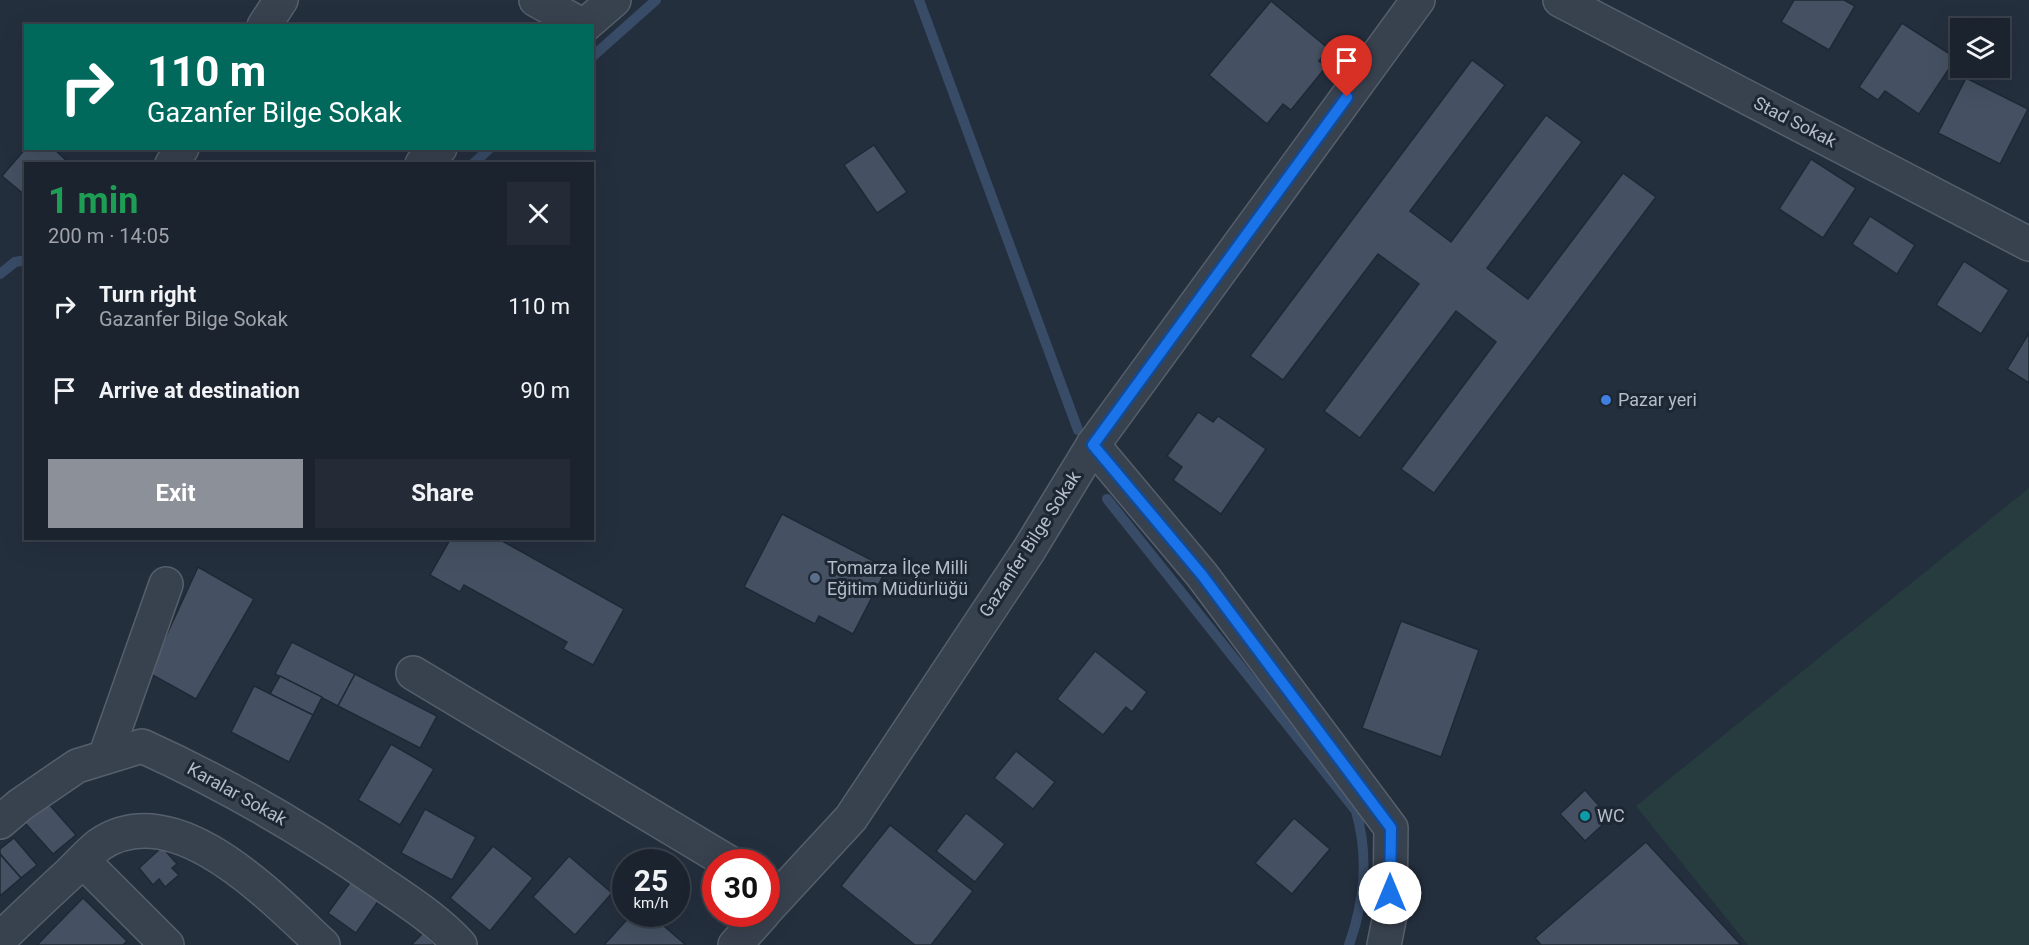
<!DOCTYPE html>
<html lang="en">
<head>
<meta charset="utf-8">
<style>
	:root { --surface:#1b232e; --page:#242b36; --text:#f1f3f6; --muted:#a0a4aa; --line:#39404a; --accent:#8c9099 }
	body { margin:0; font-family:Roboto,sans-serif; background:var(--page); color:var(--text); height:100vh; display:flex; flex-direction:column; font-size:22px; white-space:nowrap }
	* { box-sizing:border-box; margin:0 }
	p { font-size:20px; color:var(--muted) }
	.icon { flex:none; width:33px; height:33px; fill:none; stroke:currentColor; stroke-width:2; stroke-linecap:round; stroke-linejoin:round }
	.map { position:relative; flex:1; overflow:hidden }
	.side { position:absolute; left:24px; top:162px; width:570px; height:378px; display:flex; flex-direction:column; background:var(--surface); border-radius:0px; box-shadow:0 6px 24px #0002,0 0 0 2px var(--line) }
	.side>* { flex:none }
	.top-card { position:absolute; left:24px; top:24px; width:570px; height:126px; border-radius:0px; box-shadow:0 6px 24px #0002,0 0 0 2px var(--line); background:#00695c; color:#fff; overflow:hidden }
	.buttons { position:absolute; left:1950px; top:18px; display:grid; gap:12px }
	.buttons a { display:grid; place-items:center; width:60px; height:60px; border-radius:0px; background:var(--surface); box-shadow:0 6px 24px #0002,0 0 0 2px var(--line); font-size:30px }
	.speed { position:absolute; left:612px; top:849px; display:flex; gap:12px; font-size:30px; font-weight:700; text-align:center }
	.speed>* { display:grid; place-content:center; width:78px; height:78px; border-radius:50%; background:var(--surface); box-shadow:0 6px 24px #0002,0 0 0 2px var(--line); line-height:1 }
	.speed small { font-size:15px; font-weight:400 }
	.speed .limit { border:9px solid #d22; background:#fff; color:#111 }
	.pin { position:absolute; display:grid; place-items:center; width:51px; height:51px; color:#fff; margin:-62px -26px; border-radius:50% 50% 50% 0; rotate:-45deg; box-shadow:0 0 6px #0007 }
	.pin .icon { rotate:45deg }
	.me { position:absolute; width:66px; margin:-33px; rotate:0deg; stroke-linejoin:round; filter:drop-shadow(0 0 4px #0008) }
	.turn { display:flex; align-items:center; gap:21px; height:126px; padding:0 24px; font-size:27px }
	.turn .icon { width:78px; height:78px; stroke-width:2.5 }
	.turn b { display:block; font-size:42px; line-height:51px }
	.round { display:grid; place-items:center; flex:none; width:63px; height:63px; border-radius:0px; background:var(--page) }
	.head { display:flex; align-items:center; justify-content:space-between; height:102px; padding:0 24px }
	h1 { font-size:36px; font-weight:700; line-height:45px; color:#1e9e55 }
	.cta { display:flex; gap:12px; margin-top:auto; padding:12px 24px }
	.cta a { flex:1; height:69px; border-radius:0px; background:var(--accent); color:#fff; font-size:24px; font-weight:700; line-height:69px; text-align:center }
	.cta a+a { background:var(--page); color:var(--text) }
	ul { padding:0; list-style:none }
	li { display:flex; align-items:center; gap:18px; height:84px; padding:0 24px }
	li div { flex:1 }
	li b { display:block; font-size:22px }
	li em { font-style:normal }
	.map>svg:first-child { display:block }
</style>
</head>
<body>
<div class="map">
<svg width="2029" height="945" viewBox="0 0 2029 945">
	<rect width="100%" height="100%" fill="#242f3e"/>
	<polygon fill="#263c3f" points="2029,488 2029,945 1748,945 1636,806"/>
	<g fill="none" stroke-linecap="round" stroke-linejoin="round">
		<g stroke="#394c67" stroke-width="10">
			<polyline points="919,0 1078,430"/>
			<polyline points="592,57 656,0"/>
			<polyline points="473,164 490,148"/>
			<polyline points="0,274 15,262 26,260"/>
			<path d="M1107 499 1356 811C1369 857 1365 900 1349 945"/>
		</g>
	</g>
	<g fill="#455162" stroke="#1f2835" stroke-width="1.5">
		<polygon points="1794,0 1844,0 1855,6 1829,50 1781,22"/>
		<polygon points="1271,1 1329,49 1319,61 1326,67 1291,110 1283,104 1267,124 1209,75"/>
		<polygon points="1902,23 1956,58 1919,114 1885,91 1878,100 1859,87"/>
		<polygon points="1472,60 1505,85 1410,211 1451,242 1546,115 1582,142 1487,268 1528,299 1623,173 1656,197 1434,493 1401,469 1496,342 1456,311 1360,438 1324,411 1419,284 1378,254 1283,380 1250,356"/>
		<polygon points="1966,78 2028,109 2000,164 1938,133"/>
		<polygon points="874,145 907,192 877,213 844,165"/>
		<polygon points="26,148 53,148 70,164 26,164 26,196 2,176"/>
		<polygon points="1811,159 1856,188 1823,238 1779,209"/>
		<polygon points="1870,216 1915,245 1897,274 1852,244"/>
		<polygon points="1964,261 2009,290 1981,334 1936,305"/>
		<polygon points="2029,333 2029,383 2007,369"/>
		<polygon points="1198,412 1213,422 1218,416 1266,449 1221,514 1173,480 1182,467 1167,456"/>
		<polygon points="782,514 887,568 853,634 819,616 815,624 744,587"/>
		<polygon points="451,538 497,538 624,609 593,665 563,649 567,642 464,585 460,592 430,575"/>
		<polygon points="198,567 254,599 196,699 149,673"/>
		<polygon points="1401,621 1479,650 1441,757 1362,728"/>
		<polygon points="292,642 355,674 338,706 275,674"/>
		<polygon points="1095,651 1147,692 1132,712 1126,707 1103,735 1057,699"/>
		<polygon points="355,674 437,716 420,748 338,706"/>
		<polygon points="280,676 322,697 313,715 270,694"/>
		<polygon points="254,686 313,715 289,762 231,732"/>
		<polygon points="391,744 434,769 400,825 358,800"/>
		<polygon points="1016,751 1055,782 1033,809 994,778"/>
		<polygon points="1585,790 1610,818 1585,841 1560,814"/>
		<polygon points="48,803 76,835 53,854 25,823"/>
		<polygon points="425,809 476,837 452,880 401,853"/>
		<polygon points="966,813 1005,844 975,882 936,851"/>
		<polygon points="1294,818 1330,849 1292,894 1255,863"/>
		<polygon points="890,825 973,891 931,945 915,945 841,886"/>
		<polygon points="14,838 37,865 21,878 0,854 0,849"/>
		<polygon points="1646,842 1741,945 1541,945 1535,938"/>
		<polygon points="493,846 533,878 490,931 450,898"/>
		<polygon points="162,847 177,864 172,868 179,875 165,887 159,879 153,885 139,868"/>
		<polygon points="0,854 21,878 0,896"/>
		<polygon points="569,856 612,893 575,935 533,897"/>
		<polygon points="352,880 379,900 356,933 328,913"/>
		<polygon points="83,898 127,941 123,945 37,945"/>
		<polygon points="632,914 650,914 686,945 604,945"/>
		<polygon points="423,933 435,945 411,945"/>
	</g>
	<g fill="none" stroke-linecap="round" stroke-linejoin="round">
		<g stroke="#565f6c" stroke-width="36">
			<g id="minor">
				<polyline points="536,0 584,26"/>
				<polyline points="1560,0 2029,244"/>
				<polyline points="264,26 281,0"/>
				<polyline points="584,26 614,0"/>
				<polyline points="172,164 182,148"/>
				<polyline points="422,164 440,148"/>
				<polyline points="1093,445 1202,575 1391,828 1390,915 1384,945"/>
				<polyline points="413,673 728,862"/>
				<polyline points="105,757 166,584"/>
				<path d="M0 822 20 805 77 766 142 746C226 784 305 830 381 883 409 902 437 920 460 945"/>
				<polyline points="83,861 167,945"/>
				<polyline points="766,910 851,818 1029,550 1093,445 1418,0"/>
				<path d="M0 939C23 917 46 895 70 873 79 864 89 853 99 845 175 793 272 898 323 945"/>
				<polyline points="735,945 763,914"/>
			</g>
		</g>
		<use href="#minor" stroke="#38414e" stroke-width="33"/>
	</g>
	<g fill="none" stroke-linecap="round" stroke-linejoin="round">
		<g stroke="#114b97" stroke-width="15">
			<polyline id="route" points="1347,97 1093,445 1202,575 1391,828 1390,893"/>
		</g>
		<use href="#route" stroke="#1a73e8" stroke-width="10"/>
	</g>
	<circle fill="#3f7fe0" stroke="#1d2633" stroke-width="2" cx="1606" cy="400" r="6"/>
	<circle fill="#5c6f8a" stroke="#1d2633" stroke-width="2" cx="815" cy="578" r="6"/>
	<circle fill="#0f9aa8" stroke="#1d2633" stroke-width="2" cx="1585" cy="816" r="6"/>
	<g text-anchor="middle" stroke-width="6" stroke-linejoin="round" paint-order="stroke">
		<g font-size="18" fill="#b4bcc9" stroke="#1d2633">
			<text transform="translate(1795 122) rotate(27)" y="6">Stad Sokak</text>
			<text transform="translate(1030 544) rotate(-57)" y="6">Gazanfer Bilge Sokak</text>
			<text transform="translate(237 794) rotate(29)" y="6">Karalar Sokak</text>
		</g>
		<g font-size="18" fill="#b4bcc9" stroke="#1d2633" text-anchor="start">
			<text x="1618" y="406">Pazar yeri</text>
			<text x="827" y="574">Tomarza İlçe Milli<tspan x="827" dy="21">Eğitim Müdürlüğü</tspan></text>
			<text x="1597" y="822">WC</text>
		</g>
	</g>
</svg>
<div class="buttons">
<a><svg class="icon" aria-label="layers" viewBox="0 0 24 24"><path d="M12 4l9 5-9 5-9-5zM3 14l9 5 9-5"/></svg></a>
</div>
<div class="speed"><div>25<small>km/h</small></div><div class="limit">30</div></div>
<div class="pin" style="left:1347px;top:97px;background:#d93025"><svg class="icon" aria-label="arrive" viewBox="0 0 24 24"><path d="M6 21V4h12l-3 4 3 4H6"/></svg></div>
<svg class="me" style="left:1390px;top:893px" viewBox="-20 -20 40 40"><circle r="19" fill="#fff"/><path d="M0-13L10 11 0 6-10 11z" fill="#1a73e8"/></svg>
<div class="top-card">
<div class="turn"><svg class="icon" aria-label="right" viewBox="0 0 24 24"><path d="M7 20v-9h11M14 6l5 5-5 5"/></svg><div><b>110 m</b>Gazanfer Bilge Sokak</div></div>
</div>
<section class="side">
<div class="head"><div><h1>1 min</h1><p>200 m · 14:05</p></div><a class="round"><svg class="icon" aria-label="close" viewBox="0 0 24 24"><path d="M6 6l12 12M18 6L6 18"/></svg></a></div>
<ul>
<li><svg class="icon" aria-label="right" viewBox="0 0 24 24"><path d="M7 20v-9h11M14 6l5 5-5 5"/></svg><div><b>Turn right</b><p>Gazanfer Bilge Sokak</p></div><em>110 m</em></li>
<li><svg class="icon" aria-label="arrive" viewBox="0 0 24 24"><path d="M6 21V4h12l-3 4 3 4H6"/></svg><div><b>Arrive at destination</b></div><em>90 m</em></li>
</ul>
<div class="cta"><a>Exit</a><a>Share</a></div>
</section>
</div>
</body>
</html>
